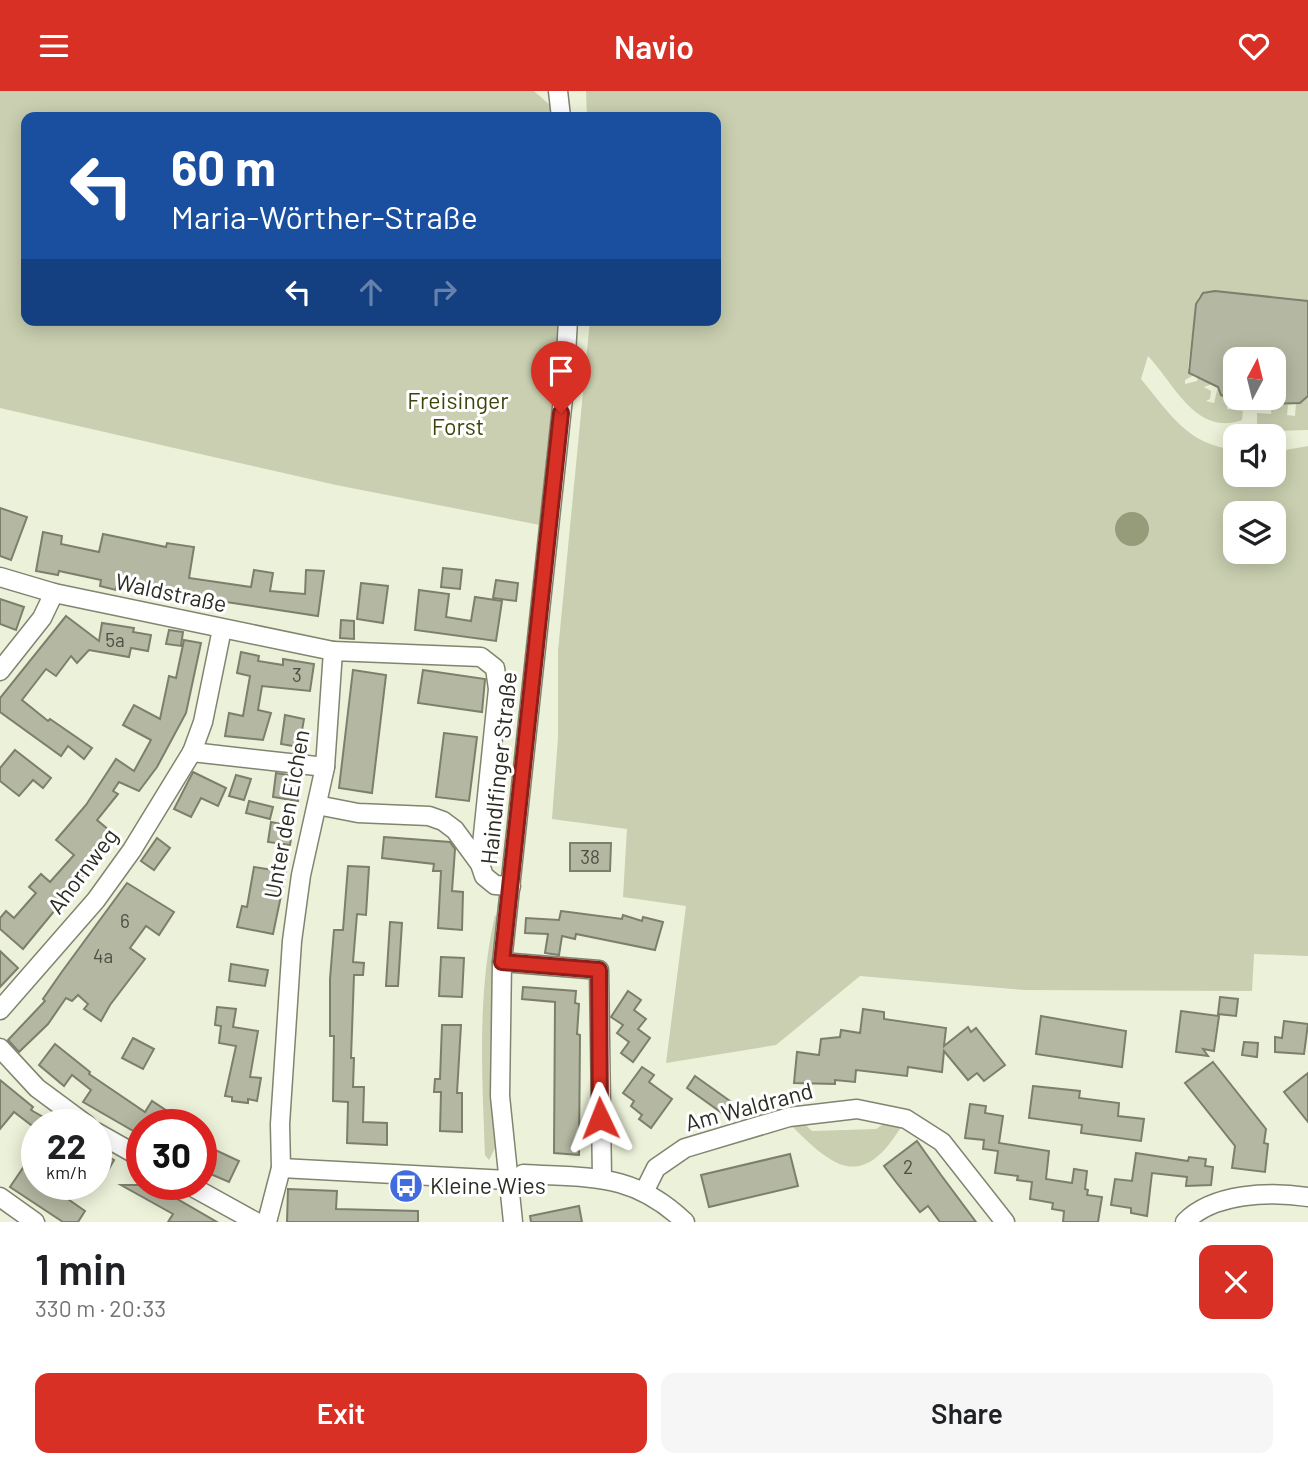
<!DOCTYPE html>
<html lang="en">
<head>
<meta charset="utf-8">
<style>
	:root { --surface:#fff; --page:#f6f6f6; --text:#202124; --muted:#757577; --accent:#d93025 }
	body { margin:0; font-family:Barlow,sans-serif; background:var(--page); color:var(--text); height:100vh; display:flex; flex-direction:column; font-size:26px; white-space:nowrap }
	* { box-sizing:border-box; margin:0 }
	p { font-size:23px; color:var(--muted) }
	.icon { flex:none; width:38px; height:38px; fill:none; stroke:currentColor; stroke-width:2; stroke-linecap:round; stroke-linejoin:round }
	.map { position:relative; height:1131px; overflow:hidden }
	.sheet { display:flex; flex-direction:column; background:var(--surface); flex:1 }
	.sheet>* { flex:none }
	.top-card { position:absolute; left:21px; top:21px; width:700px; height:214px; border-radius:14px; box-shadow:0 4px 18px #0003; background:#1a4fa0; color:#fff; overflow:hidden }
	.needle { width:46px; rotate:7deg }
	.tools { position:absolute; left:1223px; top:256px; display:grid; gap:14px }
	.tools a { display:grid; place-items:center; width:63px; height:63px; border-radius:14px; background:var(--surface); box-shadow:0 4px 18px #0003; font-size:35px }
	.speed { position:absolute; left:21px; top:1018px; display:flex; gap:14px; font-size:35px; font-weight:700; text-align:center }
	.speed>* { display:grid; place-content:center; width:91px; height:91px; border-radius:50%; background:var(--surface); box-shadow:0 4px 18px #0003; line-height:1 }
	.speed small { font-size:18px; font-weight:400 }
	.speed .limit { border:10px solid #d22; background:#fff; color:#111 }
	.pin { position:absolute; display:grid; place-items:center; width:60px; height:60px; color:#fff; margin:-72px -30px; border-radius:50% 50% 50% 0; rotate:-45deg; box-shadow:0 0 7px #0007 }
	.pin .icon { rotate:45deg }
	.me { position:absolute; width:77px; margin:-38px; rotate:358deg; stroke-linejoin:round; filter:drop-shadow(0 0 5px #0008) }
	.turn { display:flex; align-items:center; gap:24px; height:147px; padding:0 35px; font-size:32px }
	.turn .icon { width:91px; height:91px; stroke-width:2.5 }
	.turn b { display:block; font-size:49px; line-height:60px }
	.lanes { display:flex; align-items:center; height:66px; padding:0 35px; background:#0003; justify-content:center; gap:35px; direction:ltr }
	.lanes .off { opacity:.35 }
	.round { display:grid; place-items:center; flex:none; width:74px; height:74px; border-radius:14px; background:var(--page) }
	.overview { display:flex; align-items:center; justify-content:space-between; height:119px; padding:0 35px }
	h1 { font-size:42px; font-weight:600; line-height:52px }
	.action { display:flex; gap:14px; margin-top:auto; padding:14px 35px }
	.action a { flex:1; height:80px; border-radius:14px; background:var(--accent); color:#fff; font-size:28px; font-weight:600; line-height:80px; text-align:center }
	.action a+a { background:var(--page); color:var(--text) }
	header { display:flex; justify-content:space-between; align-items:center; height:91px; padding:0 35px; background:var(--accent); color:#fff; font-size:32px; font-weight:600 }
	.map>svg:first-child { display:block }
</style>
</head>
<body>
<header><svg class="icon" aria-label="menu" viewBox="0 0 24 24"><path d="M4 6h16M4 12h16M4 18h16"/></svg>Navio<svg class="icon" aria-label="heart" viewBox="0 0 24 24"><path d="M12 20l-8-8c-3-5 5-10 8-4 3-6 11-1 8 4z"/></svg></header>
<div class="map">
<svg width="1308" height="1131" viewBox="0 0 1308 1131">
	<rect width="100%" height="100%" fill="#ecf1d9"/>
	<g fill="#c9cfb0" fill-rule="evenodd">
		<polygon points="0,0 534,0 551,15 552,26 26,26 26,229 559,229 556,302 540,434 336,394 0,317"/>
		<path d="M586 0H1308V210L1208 201 1199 205 1196 213 1188 276 1189 282 1194 284 1185 289V293L1197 290 1198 286 1212 293 1204 296 1211 300 1210 308 1206 310 1214 312 1218 296 1221 304 1228 307 1227 318 1243 320 1242 329C1196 346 1173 291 1148 265L1141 288C1171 324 1187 353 1235 359L1236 383H1274V361L1308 355V865L1254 863 1252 900 1024 899 860 885 776 954 666 972 686 815 623 806 627 738 552 728 558 647V560L590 229H716V26H587ZM1236 422H1274V460H1236Z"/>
		<polygon points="1308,305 1308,339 1273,340 1257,333 1257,322 1271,323 1272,313 1288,314 1287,324 1295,325 1296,312"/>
		<path d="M495 824 498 827 491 963 495 1057 489 1069 485 1064C482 983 477 904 495 824Z"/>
		<path d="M890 1029 901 1036C863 1098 835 1079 792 1035L801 1030 812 1040 876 1038Z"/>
	</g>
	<circle fill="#969c7a" cx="1132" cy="438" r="17"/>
	<g fill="#b4b8a2" stroke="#7c7f6a" stroke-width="2">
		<polygon points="1215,200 1308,210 1308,305 1300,312 1274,313 1274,268 1236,268 1236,297 1228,307 1221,304 1218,296 1189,282 1196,213 1203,202"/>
		<polygon points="0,417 27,426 11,469 0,465"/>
		<polygon points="43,441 62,445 61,453 99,461 103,443 166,456 167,452 194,456 189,487 251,496 254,479 273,482 270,500 305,503 306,479 324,480 318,525 206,508 206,513 116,496 116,499 100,495 101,489 59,480 58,484 36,480"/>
		<polygon points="443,477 462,479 460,498 441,496"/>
		<polygon points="496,489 518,492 516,510 493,507"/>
		<polygon points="361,492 388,495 383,532 357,528"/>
		<polygon points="419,499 449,503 446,526 471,530 475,506 502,510 496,550 415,539"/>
		<polygon points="0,508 24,516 16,539 0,533"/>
		<polygon points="66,525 99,550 102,532 134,537 133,541 151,544 148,560 131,557 129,566 89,559 77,572 71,565 56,585 46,578 22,609 48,630 50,628 92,657 84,668 68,655 61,665 0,621 0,607"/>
		<polygon points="341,529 354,530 354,548 340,547"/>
		<polygon points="169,539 183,541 181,555 166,553"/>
		<polygon points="184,549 201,552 186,622 157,676 139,700 119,691 113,700 118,703 97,729 116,745 23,858 0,838 0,827 6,820 14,827 36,802 29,796 41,783 50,791 74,764 56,749 86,714 116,668 134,680 151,649 123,634 134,614 160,628 169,585 176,587"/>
		<polygon points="241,561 259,565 258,570 283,574 283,568 314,573 310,600 262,595 258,619 271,622 263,649 225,645 229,622 243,625 250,585 237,582"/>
		<polygon points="353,579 386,584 372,702 339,697"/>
		<polygon points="423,579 485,588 482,621 418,612"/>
		<polygon points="285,624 304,628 299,656 281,653"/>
		<polygon points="444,642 477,646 469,710 436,706"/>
		<polygon points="15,659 51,687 43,697 33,689 19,705 0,690 0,677"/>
		<polygon points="193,681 226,697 218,715 201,707 191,726 174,718"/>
		<polygon points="276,682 301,686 298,710 273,706"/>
		<polygon points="236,684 251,688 244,709 229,705"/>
		<polygon points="249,710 273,716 270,728 246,722"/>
		<polygon points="271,731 293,735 290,754 268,751"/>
		<polygon points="384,746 450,751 455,758 452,800 463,801 462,839 438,837 441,780 433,780 434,773 382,767"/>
		<polygon points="157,747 170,757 154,779 141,770"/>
		<polygon points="570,752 611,752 610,780 570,780"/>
		<polygon points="348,775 369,776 366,824 357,823 353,871 364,872 363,884 354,884 351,967 354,967 353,996 364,996 363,1031 387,1032 387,1054 347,1052 348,1011 333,1010 334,945 330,945 330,888 334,839 343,839"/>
		<polygon points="254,776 286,781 273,843 237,836 242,815 247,816"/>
		<polygon points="127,792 174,821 159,844 146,835 130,857 145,868 110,914 101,930 84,918 88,913 78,904 72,910 66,907 48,933 19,961 8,949 45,910 43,908 61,882"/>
		<polygon points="561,820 622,828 623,824 642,830 643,826 663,831 655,859 576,843 575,848 562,845 559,864 545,862 548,843 525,842 526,827 559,829"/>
		<polygon points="390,831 402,832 398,895 386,895"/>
		<polygon points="0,860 18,877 0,896"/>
		<polygon points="441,866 464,867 462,906 439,905"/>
		<polygon points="231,873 268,879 265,895 229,890"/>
		<polygon points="523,896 576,900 575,912 579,913 577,943 580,944 579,1064 554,1062 555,911 522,908"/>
		<polygon points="628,900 641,909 634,919 646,928 638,938 650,947 633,971 621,962 629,951 617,942 623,934 611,926"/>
		<polygon points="1220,906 1238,908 1236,925 1218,923"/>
		<polygon points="217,916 236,918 233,936 258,940 250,986 261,987 257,1010 248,1008 248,1012 232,1010 232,1006 225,1005 236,955 219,952 221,935 215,934"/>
		<polygon points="863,918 884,921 884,928 946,937 944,955 968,936 971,941 976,937 1005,974 984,990 977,982 968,989 944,960 942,981 908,976 907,985 856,979 855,991 835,989 835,993 794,992 797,961 819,964 821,948 840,946 841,939 860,942"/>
		<polygon points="1181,920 1219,925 1214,960 1203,958 1208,965 1176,961"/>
		<polygon points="1041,925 1126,940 1122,976 1036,963"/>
		<polygon points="1284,930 1308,933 1304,963 1275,961 1275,946 1282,947"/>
		<polygon points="442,934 461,934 457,1002 462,1002 462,1041 440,1040 441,1001 434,1001 435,988 440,988"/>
		<polygon points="133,947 154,958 143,978 122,967"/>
		<polygon points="1244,951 1258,952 1257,966 1242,964"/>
		<polygon points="55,953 90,981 89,983 145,1021 152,1010 170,1022 165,1034 142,1034 142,1045 83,1011 91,999 72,984 64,995 39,974"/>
		<polygon points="1213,971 1266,1038 1264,1052 1268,1053 1265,1081 1232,1077 1235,1055 1185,992"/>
		<polygon points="642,976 654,984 649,991 672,1008 651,1037 639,1028 642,1024 631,1015 634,1010 623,1002"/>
		<polygon points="1308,982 1308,1031 1284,1001"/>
		<polygon points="695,985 730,1010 722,1022 687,997"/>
		<polygon points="0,989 33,1016 31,1019 57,1034 31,1034 14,1021 0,1038"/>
		<polygon points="1033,995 1080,1000 1079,1007 1119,1012 1118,1025 1144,1028 1141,1050 1081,1042 1082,1034 1029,1027"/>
		<polygon points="970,1013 986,1015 985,1022 1003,1025 999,1052 1049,1060 1046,1088 1072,1092 1074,1078 1087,1080 1085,1098 1088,1099 1087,1104 1102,1106 1098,1131 1063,1131 1064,1120 1052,1118 1053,1112 1030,1108 1032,1091 1017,1089 1018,1085 995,1082 998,1060 983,1058 984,1049 965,1047"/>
		<polygon points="917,1050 941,1084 976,1131 940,1131 928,1115 920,1121 896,1091 884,1075"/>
		<polygon points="37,1056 37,1094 72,1094 65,1106 85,1120 78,1131 63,1131 10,1096"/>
		<polygon points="211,1057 239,1070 229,1091 201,1079"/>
		<polygon points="96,1058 114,1069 106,1083 96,1077"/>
		<polygon points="1136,1062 1188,1070 1189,1066 1206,1068 1205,1075 1213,1076 1211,1094 1186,1095 1187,1086 1152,1082 1147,1125 1131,1122 1131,1117 1111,1114 1115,1088 1132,1090"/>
		<polygon points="790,1063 798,1095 709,1116 701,1084"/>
		<polygon points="121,1094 153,1094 217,1131 168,1131 173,1123"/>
		<polygon points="288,1098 337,1100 336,1118 418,1120 418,1131 287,1131"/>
		<polygon points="579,1115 582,1131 531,1131 530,1125"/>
	</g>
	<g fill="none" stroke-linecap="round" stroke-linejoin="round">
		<g stroke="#81846f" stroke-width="21">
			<g id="minor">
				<polyline points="558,0 561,26"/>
				<polyline points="0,486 54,502 333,560"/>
				<polyline points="0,580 42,527 54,502"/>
				<polyline points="192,661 325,676"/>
				<polyline points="317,714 358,722 429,725 443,730 455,739 480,773 484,785 495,794 511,795"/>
				<polyline points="502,871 599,879 602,1088"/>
				<polyline points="0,919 96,809 132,759 192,661 203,631 222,538"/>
				<polyline points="0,957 37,997 87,1034"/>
				<polyline points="96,1041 142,1067"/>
				<polyline points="281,1077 507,1089"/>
				<path d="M523 1083C590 1087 633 1081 685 1131"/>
				<polyline points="189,1094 256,1131"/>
				<polyline points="645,1099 656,1077 685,1057 789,1026 857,1018 906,1028 942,1051 1005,1131"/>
				<polyline points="0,1106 35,1131"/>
				<polyline points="267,1131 281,1077 280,1033 292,850 301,784 325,676 333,560 481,566 495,577 498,598 480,773"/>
				<polyline points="513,1131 500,1005 502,871 564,298 568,229"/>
				<path d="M1185 1131C1213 1102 1270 1100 1308 1106"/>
			</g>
		</g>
		<use href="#minor" stroke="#fff" stroke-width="18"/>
	</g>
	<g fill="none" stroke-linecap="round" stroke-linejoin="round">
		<g stroke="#8d1f18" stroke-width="18">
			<polyline id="route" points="561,322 502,871 599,879 600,1027"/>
		</g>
		<use href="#route" stroke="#d93025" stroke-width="12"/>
	</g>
	<defs>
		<g id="bus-disc" transform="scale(1.75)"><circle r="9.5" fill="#426bdd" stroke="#fff"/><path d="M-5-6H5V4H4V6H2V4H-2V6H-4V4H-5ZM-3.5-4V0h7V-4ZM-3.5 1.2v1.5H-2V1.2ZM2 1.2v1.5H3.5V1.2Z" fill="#fff"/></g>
	</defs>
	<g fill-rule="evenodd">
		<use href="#bus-disc" x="406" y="1095"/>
	</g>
	<g text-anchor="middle" stroke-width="6" stroke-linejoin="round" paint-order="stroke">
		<g font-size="19" fill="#4d4f43">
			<text x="115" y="556">5a</text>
			<text x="297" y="591">3</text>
			<text x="590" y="773">38</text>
			<text x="125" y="837">6</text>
			<text x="103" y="872">4a</text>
			<text x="908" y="1083">2</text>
		</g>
		<g font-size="23" fill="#3e4409" stroke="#fff">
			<text x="458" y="318">Freisinger<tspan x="458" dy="26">Forst</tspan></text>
		</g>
		<g font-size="23" fill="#2b2c23" stroke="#fff">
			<text transform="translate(171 502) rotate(12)" y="8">Waldstraße</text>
			<text transform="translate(499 677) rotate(-84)" y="8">Haindlfinger Straße</text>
			<text transform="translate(287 723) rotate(-80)" y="8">Unter den Eichen</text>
			<text transform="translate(83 780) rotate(-53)" y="8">Ahornweg</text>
			<text transform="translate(749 1016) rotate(-15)" y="8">Am Waldrand</text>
		</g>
		<g font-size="23" fill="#2b2c23" stroke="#fff" text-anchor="start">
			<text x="430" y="1103">Kleine Wies</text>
		</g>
	</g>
</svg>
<div class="tools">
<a><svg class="needle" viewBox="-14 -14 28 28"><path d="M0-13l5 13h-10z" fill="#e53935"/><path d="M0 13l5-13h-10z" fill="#757577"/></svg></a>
<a><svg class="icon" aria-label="sound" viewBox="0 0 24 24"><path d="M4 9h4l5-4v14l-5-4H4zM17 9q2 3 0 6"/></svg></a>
<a><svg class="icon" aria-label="layers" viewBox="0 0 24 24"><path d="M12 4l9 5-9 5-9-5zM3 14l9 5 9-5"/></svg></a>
</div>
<div class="speed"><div>22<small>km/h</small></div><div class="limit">30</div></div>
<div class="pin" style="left:561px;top:322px;background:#d93025"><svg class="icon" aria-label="arrive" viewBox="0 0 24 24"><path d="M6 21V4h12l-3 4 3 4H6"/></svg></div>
<svg class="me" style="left:600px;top:1027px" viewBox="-20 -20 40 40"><path d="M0-17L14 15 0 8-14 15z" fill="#d93025" stroke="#fff" stroke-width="4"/></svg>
<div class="top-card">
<div class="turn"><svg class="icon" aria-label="left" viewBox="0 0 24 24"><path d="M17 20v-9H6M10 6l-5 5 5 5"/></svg><div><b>60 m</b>Maria-Wörther-Straße</div></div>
<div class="lanes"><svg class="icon" aria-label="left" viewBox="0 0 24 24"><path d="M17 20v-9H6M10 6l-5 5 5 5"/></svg><svg class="icon off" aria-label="ahead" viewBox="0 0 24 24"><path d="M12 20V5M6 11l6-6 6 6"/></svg><svg class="icon off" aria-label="right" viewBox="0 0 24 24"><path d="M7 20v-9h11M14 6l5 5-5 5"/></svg></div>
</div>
</div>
<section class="sheet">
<div class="overview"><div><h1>1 min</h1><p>330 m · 20:33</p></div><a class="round" style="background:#d93025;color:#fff"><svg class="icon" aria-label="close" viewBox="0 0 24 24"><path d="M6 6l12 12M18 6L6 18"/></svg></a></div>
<div class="action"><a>Exit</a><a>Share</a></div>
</section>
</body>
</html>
